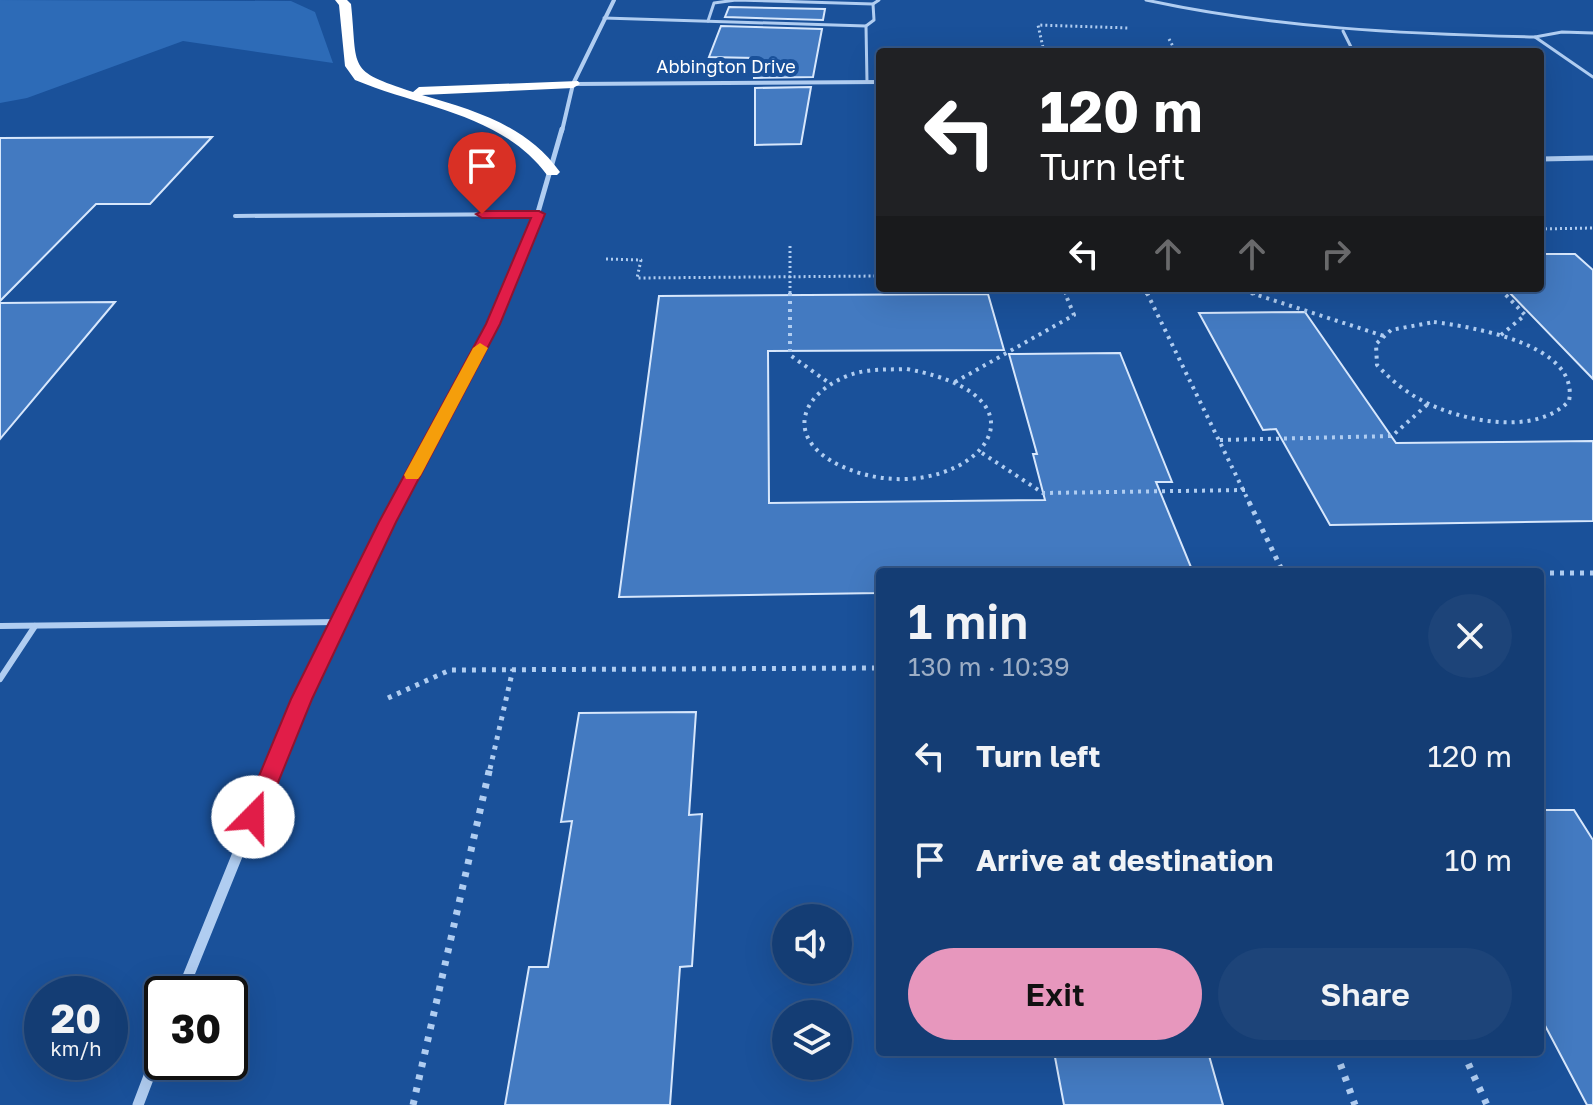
<!DOCTYPE html>
<html lang="en">
<head>
<meta charset="utf-8">
<style>
	:root { --surface:#143d74; --page:#1d4479; --text:#f1f3f6; --muted:#9daec5; --line:#335686; --accent:#e797bd }
	body { margin:0; font-family:"Golos Text",sans-serif; background:var(--page); color:var(--text); height:100vh; display:flex; flex-direction:column; font-size:30px; white-space:nowrap }
	* { box-sizing:border-box; margin:0 }
	p { font-size:26px; color:var(--muted) }
	.icon { flex:none; width:44px; height:44px; fill:none; stroke:currentColor; stroke-width:2; stroke-linecap:round; stroke-linejoin:round }
	.map { position:relative; flex:1; overflow:hidden }
	.side { position:absolute; left:876px; top:568px; width:668px; height:488px; display:flex; flex-direction:column; background:var(--surface); border-radius:8px; box-shadow:0 8px 32px #0002,0 0 0 2px var(--line) }
	.side>* { flex:none }
	.guide { position:absolute; left:876px; top:48px; width:668px; height:244px; border-radius:8px; box-shadow:0 8px 32px #0002,0 0 0 2px var(--line); background:#202124; color:#fff; overflow:hidden }
	.buttons { position:absolute; left:772px; top:904px; display:grid; gap:16px }
	.buttons a { display:grid; place-items:center; width:80px; height:80px; border-radius:50%; background:var(--surface); box-shadow:0 8px 32px #0002,0 0 0 2px var(--line); font-size:40px }
	.speed { position:absolute; left:24px; top:976px; display:flex; gap:16px; font-size:40px; font-weight:700; text-align:center }
	.speed>* { display:grid; place-content:center; width:104px; height:104px; border-radius:50%; background:var(--surface); box-shadow:0 8px 32px #0002,0 0 0 2px var(--line); line-height:1 }
	.speed small { font-size:20px; font-weight:400 }
	.speed .limit { border:4px solid #111; border-radius:12px; background:#fff; color:#111 }
	.pin { position:absolute; display:grid; place-items:center; width:68px; height:68px; color:#fff; margin:-82px -34px; border-radius:50% 50% 50% 0; rotate:-45deg; box-shadow:0 0 8px #0007 }
	.pin .icon { rotate:45deg }
	.me { position:absolute; width:88px; margin:-44px; rotate:22deg; stroke-linejoin:round; filter:drop-shadow(0 0 6px #0008) }
	.turn { display:flex; align-items:center; gap:28px; height:168px; padding:0 32px; font-size:36px }
	.turn .icon { width:104px; height:104px; stroke-width:2.5 }
	.turn b { display:block; font-size:56px; line-height:68px }
	.lanes { display:flex; align-items:center; height:76px; padding:0 32px; background:#0003; justify-content:center; gap:40px; direction:ltr }
	.lanes .off { opacity:.35 }
	.round { display:grid; place-items:center; flex:none; width:84px; height:84px; border-radius:42px; background:var(--page) }
	.headline { display:flex; align-items:center; justify-content:space-between; height:136px; padding:0 32px }
	h1 { font-size:48px; font-weight:600; line-height:60px }
	.primary-button { display:flex; gap:16px; margin-top:auto; padding:16px 32px }
	.primary-button a { flex:1; height:92px; border-radius:48px; background:var(--accent); color:#111; font-size:32px; font-weight:600; line-height:92px; text-align:center }
	.primary-button a+a { background:var(--page); color:var(--text) }
	ul { padding:0; list-style:none }
	li { display:flex; align-items:center; gap:24px; height:104px; padding:0 32px }
	li div { flex:1 }
	li b { display:block; font-size:30px }
	li em { font-style:normal }
	.map>svg:first-child { display:block }
</style>
</head>
<body>
<div class="map">
<svg width="1593" height="1105" viewBox="0 0 1593 1105">
	<rect width="100%" height="100%" fill="#1a519a"/>
	<polygon fill="#2d6bb7" points="0,0 291,1 315,12 333,63 183,41 27,98 0,103"/>
	<g fill="#437ac1" stroke="#d7e7fc" stroke-width="2">
		<polygon points="729,7 825,9 823,20 725,17"/>
		<polygon points="721,26 822,29 813,77 754,78 754,58 709,57"/>
		<polygon points="811,87 801,144 755,145 755,88"/>
		<polygon points="212,137 150,204 96,204 0,301 0,138"/>
		<polygon points="1540,254 1575,254 1593,270 1593,379 1505,288 1540,288"/>
		<polygon points="988,294 1004,350 768,351 769,503 1045,500 1033,454 1037,454 1009,354 1120,353 1172,482 1156,482 1193,572 880,572 880,593 619,597 659,296"/>
		<polygon points="115,302 0,439 0,303"/>
		<polygon points="1305,312 1396,443 1593,441 1593,521 1330,525 1276,429 1263,430 1199,313"/>
		<polygon points="696,712 689,815 702,814 692,966 680,967 670,1105 505,1105 529,967 548,967 572,821 561,822 579,713"/>
		<polygon points="1540,810 1574,810 1593,840 1593,1105 1587,1105 1540,1016"/>
		<polygon points="1054,1052 1208,1052 1223,1105 1064,1105"/>
	</g>
	<g fill="none" stroke-linecap="round" stroke-linejoin="round">
		<g stroke="#b0cdf1" stroke-width="3" stroke-dasharray="2 3" stroke-linecap="butt">
			<polyline points="1169,39 1176,52"/>
			<polyline points="1044,52 1038,25 1129,28"/>
			<polyline points="1540,229 1593,228"/>
			<polyline points="790,246 790,295"/>
			<polyline points="606,259 641,260 637,278 880,276"/>
			<polyline points="1063,288 1066,295"/>
			<polyline points="1144,288 1147,295"/>
			<polyline points="1245,288 1257,295"/>
			<polyline points="1499,288 1506,295"/>
		</g>
		<g stroke="#b0cdf1" stroke-width="4" stroke-dasharray="3 5" stroke-linecap="butt">
			<polyline points="790,293 790,355 829,383"/>
			<polyline points="1147,293 1250,504"/>
			<polyline points="1251,293 1384,336"/>
			<path d="M1434 322C1472 327 1580 344 1569 401 1535 437 1460 421 1421 400 1404 391 1390 379 1377 365L1376 344 1391 330Z"/>
			<polyline points="1501,335 1525,315 1504,293"/>
			<path d="M907 369C1077 401 955 518 841 466 787 441 796 397 847 376 867 368 886 370 907 369Z"/>
			<polyline points="955,382 1074,315 1065,293"/>
			<polyline points="1220,440 1392,436 1428,404"/>
			<polyline points="982,453 1043,493 1245,490"/>
		</g>
		<g stroke="#b0cdf1" stroke-width="5" stroke-dasharray="4 6" stroke-linecap="butt">
			<polyline points="1249,502 1283,572"/>
			<polyline points="1540,573 1593,573"/>
			<polyline points="388,698 450,670 880,668"/>
			<polyline points="490,769 513,669"/>
		</g>
		<g stroke="#b0cdf1" stroke-width="7" stroke-dasharray="5 8" stroke-linecap="butt">
			<polyline points="1336,1052 1355,1105"/>
			<polyline points="1463,1052 1487,1105"/>
			<polyline points="413,1105 490,767"/>
		</g>
		<g stroke="#b0cdf1" stroke-width="3">
			<path d="M1146 0C1275 28 1404 34 1535 37L1562 32 1593 33"/>
			<polyline points="604,18 866,26"/>
			<polyline points="708,21 714,3 736,0 873,4 879,0"/>
			<polyline points="1343,31 1352,49"/>
			<polyline points="1535,37 1593,77"/>
			<polyline points="867,82 866,26 874,20 873,4"/>
		</g>
		<polyline stroke="#b0cdf1" stroke-width="4" points="235,216 539,214"/>
		<g stroke="#b0cdf1" stroke-width="6">
			<polyline points="0,626 339,622"/>
			<polyline points="0,679 35,626"/>
		</g>
		<g stroke="#b0cdf1" stroke-width="4">
			<polyline points="573,84 880,82"/>
			<polyline points="562,131 573,84 614,0"/>
		</g>
		<g stroke="#b0cdf1" stroke-width="5">
			<polyline points="1540,159 1593,158"/>
			<polyline points="506,295 530,240 562,129"/>
		</g>
		<polyline stroke="#b0cdf1" stroke-width="7" points="397,504 507,293"/>
		<polyline stroke="#b0cdf1" stroke-width="9" points="272,769 301,699 398,502"/>
		<g stroke="#b0cdf1" stroke-width="11">
			<polyline points="181,994 273,767"/>
			<polyline points="138,1105 162,1042"/>
		</g>
		<path fill="#fff" fill-rule="evenodd" d="M335 0H347L351 4C358 70 346 70 413 92L419 87 578 81 580 84 573 88 422 95C476 111 526 125 560 172L557 175H547C502 114 422 108 355 80L345 66 339 5Z"/>
	</g>
	<polygon fill="#e11d48" stroke="#92132f" stroke-width="2" points="539,211 545,214 500,324 396,522 312,699 264,817 261,824 253,827 245,824 242,817 291,699 379,522 486,324 531,218 482,218 476,214 482,211"/>
	<polygon fill="#f59e0b" points="480,343 488,348 421,475 418,479 406,479 404,475 473,348"/>
	<g text-anchor="middle" stroke-width="8" stroke-linejoin="round" paint-order="stroke">
		<g font-size="18" fill="#fff" stroke="#1a519a">
			<text x="726" y="73">Abbington Drive</text>
		</g>
	</g>
</svg>
<div class="buttons">
<a><svg class="icon" aria-label="sound" viewBox="0 0 24 24"><path d="M4 9h4l5-4v14l-5-4H4zM17 9q2 3 0 6"/></svg></a>
<a><svg class="icon" aria-label="layers" viewBox="0 0 24 24"><path d="M12 4l9 5-9 5-9-5zM3 14l9 5 9-5"/></svg></a>
</div>
<div class="speed"><div>20<small>km/h</small></div><div class="limit">30</div></div>
<div class="pin" style="left:482px;top:214px;background:#d93025"><svg class="icon" aria-label="arrive" viewBox="0 0 24 24"><path d="M6 21V4h12l-3 4 3 4H6"/></svg></div>
<svg class="me" style="left:253px;top:817px" viewBox="-20 -20 40 40"><circle r="19" fill="#fff"/><path d="M0-13L10 11 0 6-10 11z" fill="#e11d48"/></svg>
<div class="guide">
<div class="turn"><svg class="icon" aria-label="left" viewBox="0 0 24 24"><path d="M17 20v-9H6M10 6l-5 5 5 5"/></svg><div><b>120 m</b>Turn left</div></div>
<div class="lanes"><svg class="icon" aria-label="left" viewBox="0 0 24 24"><path d="M17 20v-9H6M10 6l-5 5 5 5"/></svg><svg class="icon off" aria-label="ahead" viewBox="0 0 24 24"><path d="M12 20V5M6 11l6-6 6 6"/></svg><svg class="icon off" aria-label="ahead" viewBox="0 0 24 24"><path d="M12 20V5M6 11l6-6 6 6"/></svg><svg class="icon off" aria-label="right" viewBox="0 0 24 24"><path d="M7 20v-9h11M14 6l5 5-5 5"/></svg></div>
</div>
<section class="side">
<div class="headline"><div><h1>1 min</h1><p>130 m · 10:39</p></div><a class="round"><svg class="icon" aria-label="close" viewBox="0 0 24 24"><path d="M6 6l12 12M18 6L6 18"/></svg></a></div>
<ul>
<li><svg class="icon" aria-label="left" viewBox="0 0 24 24"><path d="M17 20v-9H6M10 6l-5 5 5 5"/></svg><div><b>Turn left</b></div><em>120 m</em></li>
<li><svg class="icon" aria-label="arrive" viewBox="0 0 24 24"><path d="M6 21V4h12l-3 4 3 4H6"/></svg><div><b>Arrive at destination</b></div><em>10 m</em></li>
</ul>
<div class="primary-button"><a>Exit</a><a>Share</a></div>
</section>
</div>
</body>
</html>
